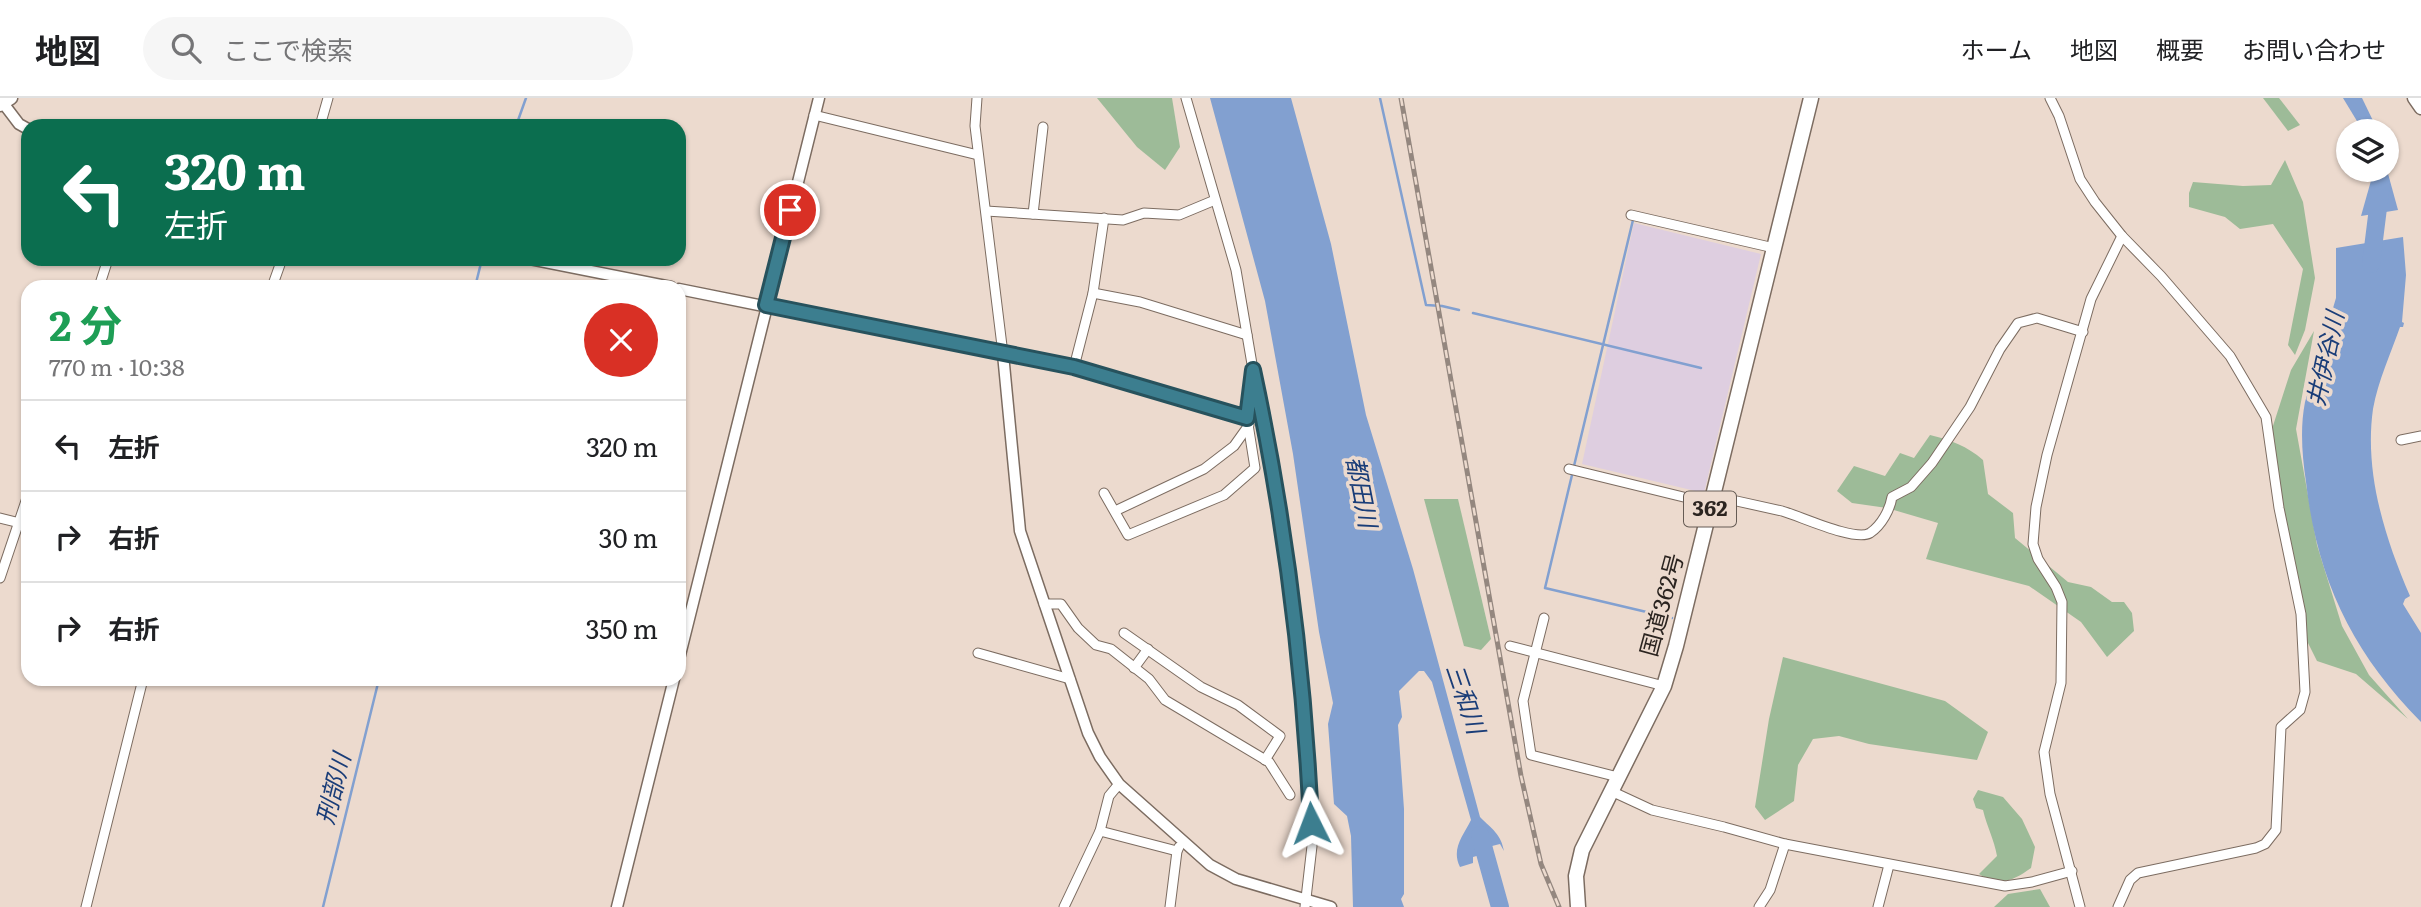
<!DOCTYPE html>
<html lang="ja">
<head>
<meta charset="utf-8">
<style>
	:root { --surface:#fff; --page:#f6f6f6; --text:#202124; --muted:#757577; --line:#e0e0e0 }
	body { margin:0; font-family:Literata,"Noto Sans JP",serif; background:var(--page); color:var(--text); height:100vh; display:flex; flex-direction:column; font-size:26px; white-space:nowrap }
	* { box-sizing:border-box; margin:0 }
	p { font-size:23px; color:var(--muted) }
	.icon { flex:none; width:38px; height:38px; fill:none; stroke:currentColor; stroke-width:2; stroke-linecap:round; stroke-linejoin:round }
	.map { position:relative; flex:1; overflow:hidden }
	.details { position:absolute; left:21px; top:182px; width:665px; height:406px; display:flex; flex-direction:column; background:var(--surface); border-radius:21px; box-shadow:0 2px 5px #0004 }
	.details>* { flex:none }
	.top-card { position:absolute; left:21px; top:21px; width:665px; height:147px; border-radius:21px; box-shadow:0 2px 5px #0004; background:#0b6e4f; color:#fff; overflow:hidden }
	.buttons { position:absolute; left:2336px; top:21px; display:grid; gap:14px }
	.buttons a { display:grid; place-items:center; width:63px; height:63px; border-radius:50%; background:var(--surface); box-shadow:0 2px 5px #0004; font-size:35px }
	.pin { position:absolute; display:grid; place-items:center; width:60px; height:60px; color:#fff; margin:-30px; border:4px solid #fff; border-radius:50%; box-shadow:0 2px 7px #0007 }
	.me { position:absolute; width:77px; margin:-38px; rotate:357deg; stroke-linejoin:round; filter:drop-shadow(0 0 5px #0008) }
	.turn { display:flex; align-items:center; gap:24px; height:147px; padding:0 28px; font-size:32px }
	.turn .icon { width:91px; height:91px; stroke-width:2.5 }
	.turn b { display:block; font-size:49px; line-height:60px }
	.round { display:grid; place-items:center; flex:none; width:74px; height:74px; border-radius:37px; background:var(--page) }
	.overview { display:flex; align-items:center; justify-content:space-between; height:119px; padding:0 28px }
	h1 { font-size:42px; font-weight:700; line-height:52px; color:#1e9e55 }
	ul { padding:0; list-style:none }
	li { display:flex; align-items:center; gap:21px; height:91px; padding:0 28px; border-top:2px solid var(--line) }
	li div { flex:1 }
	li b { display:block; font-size:26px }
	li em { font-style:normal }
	header { display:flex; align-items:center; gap:42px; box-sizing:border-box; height:98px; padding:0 35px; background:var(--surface); border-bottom:2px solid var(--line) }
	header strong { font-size:33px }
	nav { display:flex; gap:38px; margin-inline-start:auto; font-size:24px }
	.search { width:490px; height:63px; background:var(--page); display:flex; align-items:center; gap:18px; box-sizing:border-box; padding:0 24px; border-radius:38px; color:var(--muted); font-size:26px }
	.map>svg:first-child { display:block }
</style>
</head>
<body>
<header>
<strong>地図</strong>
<div class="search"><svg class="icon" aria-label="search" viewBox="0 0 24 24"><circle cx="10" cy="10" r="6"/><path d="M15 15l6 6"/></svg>ここで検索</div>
<nav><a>ホーム</a><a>地図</a><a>概要</a><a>お問い合わせ</a></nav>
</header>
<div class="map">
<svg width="2421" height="809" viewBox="0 0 2421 809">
	<rect width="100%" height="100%" fill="#ecdace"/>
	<polygon fill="#decee0" points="1634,125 1761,156 1704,395 1582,366"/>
	<g fill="#9dbb98">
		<polygon points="1097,0 1172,0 1180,49 1165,72 1137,49"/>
		<polygon points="2263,0 2279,0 2300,27 2288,33"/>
		<polygon points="2285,62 2303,104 2315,180 2305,232 2295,257 2288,247 2303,171 2273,126 2240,131 2225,119 2189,109 2189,95 2193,84 2243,88 2271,87"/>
		<polygon points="2314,233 2296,331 2317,447 2342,528 2369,577 2408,621 2356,576 2317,563 2302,533 2271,334 2291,272"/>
		<path d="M1930 337C1951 342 1967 348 1983 362L1988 396 2013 415 2015 440 2068 484 2091 489 2112 504H2124L2132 515 2134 533 2107 559 2081 524 2029 488 1926 461 1938 425 1887 410 1852 405 1837 393 1854 368 1885 378 1900 355 1914 360Z"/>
		<polygon points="1424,401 1458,401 1491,541 1481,552 1464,548"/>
		<polygon points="1783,559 1945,603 1988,634 1977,662 1869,646 1839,638 1813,641 1798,667 1794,703 1765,722 1755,709 1769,621"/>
		<path d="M1978 692 2003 699 2022 721 2035 749 2031 770C2013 783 1999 789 1979 776L1997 758C1994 741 1987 729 1983 712L1976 710 1973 701Z"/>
		<polygon points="2040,791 2050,809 1994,809 2008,796"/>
	</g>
	<g fill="#82a0d0">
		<path d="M1210 0H1291L1331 146 1366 317 1413 471 1480 719C1492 731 1501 736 1504 753L1500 746 1492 748 1493 757 1482 760 1480 757 1473 759V765L1460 769C1451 751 1463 738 1471 722L1432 584 1424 573H1419L1399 593 1402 619 1398 627 1404 711V796L1401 801 1404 809H1353L1351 738 1347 718 1334 706 1328 626 1333 605 1319 534 1293 356 1265 203Z"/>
		<polygon points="2343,0 2362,0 2378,33 2363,33"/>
		<polygon points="2374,72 2387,72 2398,112 2361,118"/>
		<path d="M2403 139 2406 177 2402 224 2404 225 2403 229H2400C2391 255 2378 283 2373 311 2364 375 2385 440 2410 498L2405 501 2403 506 2421 535V624C2352 554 2317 481 2306 384 2302 357 2300 330 2305 304L2336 200V150Z"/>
		<polygon points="1496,766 1496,767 1508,809 1495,809 1486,775 1484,775 1483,770"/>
	</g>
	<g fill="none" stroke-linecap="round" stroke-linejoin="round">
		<g stroke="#82a0d0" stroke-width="2.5">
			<polyline points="1380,0 1426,207 1442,208 1459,212"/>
			<polyline points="516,28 526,0"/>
			<polyline points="475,189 482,161"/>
			<polyline points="1473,215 1701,270"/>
			<polyline points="1574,368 1633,122"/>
			<polyline points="1572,377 1545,490 1672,520"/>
			<polyline points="323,809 379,581"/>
		</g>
		<g stroke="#82a0d0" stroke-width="18">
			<polyline points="2371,166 2381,86 2377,72"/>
			<polyline points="1480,737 1500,809"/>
		</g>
		<g stroke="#7c6c61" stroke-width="11">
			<g id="minor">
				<polyline points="977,0 975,28 1003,256 1074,269 1247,320"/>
				<polyline points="2050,0 2059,18 2080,81 2095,104 2122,138 2161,178 2230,258 2266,319 2279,410 2301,516 2305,594 2300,612 2281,629 2276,732 2265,746 2256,750 2138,775 2130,782 2118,809"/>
				<polyline points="814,17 978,57"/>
				<polyline points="320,28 328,0"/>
				<polyline points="986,113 1123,122 1144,115 1179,117 1215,102"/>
				<polyline points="1033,116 1043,29"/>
				<polyline points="1631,117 1774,150"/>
				<polyline points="99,189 108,161"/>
				<polyline points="272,189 282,161"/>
				<polyline points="1093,195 1140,204 1247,237"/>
				<polyline points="1074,269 1093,195 1104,120"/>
				<polyline points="1255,280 1270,349 1285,455 1308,656 1312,748 1305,809"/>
				<polyline points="2401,342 2421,338"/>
				<polyline points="1569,371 1712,406"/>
				<polyline points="1104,395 1128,437 1224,397 1255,370 1247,320 1253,272 1236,172 1186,0"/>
				<path d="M1714 398C1737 403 1760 408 1782 413 1800 418 1855 444 1870 435 1882 427 1890 411 1892 399L1911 389 1932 365 1970 309 2000 251 2018 225 2037 220 2083 234"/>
				<polyline points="1115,413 1204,371 1234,348 1249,327"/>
				<polyline points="0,420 28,427"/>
				<polyline points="0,480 28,397"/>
				<polyline points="1044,506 1061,506 1078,530 1096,547 1111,551 1149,581 1165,602 1269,664 1290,697"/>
				<polyline points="1544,520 1523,603 1531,657 1618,679"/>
				<polyline points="1124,535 1201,589 1238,607 1280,638 1265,662"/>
				<polyline points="1510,548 1664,588"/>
				<polyline points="978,555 1070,581"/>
				<polyline points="1134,570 1148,551"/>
				<polyline points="1611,693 1652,712 1724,729 1785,746 2005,788 2032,784 2072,773"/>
				<polyline points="1100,733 1177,753"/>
				<polyline points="86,809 143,581"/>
				<polyline points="1064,809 1100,733 1109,698 1119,686"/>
				<polyline points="1170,809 1177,753 1179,749"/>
				<polyline points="1759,809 1770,792 1785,746"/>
				<polyline points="1878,809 1889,767"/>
				<polyline points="2080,809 2050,696 2044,654 2061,585 2062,504 2056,489 2038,461 2033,446 2036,409 2047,357 2091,201 2122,138"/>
			</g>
		</g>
		<g stroke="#7c6c61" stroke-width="13">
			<g id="tertiary">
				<polyline points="3,5 19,26 28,31"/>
				<polyline points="530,161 671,189"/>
				<polyline points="679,191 1003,256 1020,433 1088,635 1100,659 1119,686 1210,767 1236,781 1331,809"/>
				<polyline points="679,561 819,0"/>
				<polyline points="617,809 674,581"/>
			</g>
		</g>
		<g stroke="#7c6c61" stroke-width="15">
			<g id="secondary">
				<polyline points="2414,0 2421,10"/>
				<polyline points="0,7 11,0"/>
			</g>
		</g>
		<g stroke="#7c6c61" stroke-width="17">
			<polyline id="trunk" points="1578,809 1576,778 1582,752 1664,588 1676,548 1811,0"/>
		</g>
		<use href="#minor" stroke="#fff" stroke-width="9"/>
		<use href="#tertiary" stroke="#fff" stroke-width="10"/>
		<use href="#secondary" stroke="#fff" stroke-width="12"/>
		<use href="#trunk" stroke="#fff" stroke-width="14"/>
		<g stroke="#94877f" stroke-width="5">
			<polyline id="rail" points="1401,0 1521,678 1541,766 1559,809"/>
		</g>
		<use href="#rail" stroke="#ecdace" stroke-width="2.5" stroke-dasharray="8" stroke-linecap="butt"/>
	</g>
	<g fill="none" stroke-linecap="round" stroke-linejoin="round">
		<g stroke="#27525d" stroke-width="18">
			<path id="route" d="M790 112 766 207 1074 269 1247 320 1253 272C1285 421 1304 573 1311 725"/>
		</g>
		<use href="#route" stroke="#3c7e8f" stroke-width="12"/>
	</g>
	<g text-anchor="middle" stroke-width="7" stroke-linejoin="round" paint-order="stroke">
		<rect fill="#ecdace" stroke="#655b54" stroke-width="2" x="1684" y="393.5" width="52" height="35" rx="5"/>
		<g font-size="21" font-weight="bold" fill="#2b2420">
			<text x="1710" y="418">362</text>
		</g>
		<g font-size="23" fill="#2b2420" stroke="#ecdace">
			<text transform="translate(1662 507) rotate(-75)" y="8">国道362号</text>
		</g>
		<g font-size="24" font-style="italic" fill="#1a3d78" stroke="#ecdace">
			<text transform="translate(2326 261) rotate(-78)" y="8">井伊谷川</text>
			<text transform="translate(1361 394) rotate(79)" y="8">都田川</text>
			<text transform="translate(1465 601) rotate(71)" y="8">三和川</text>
			<text transform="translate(334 691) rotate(-76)" y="8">刑部川</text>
		</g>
	</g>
</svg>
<div class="buttons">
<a><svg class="icon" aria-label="layers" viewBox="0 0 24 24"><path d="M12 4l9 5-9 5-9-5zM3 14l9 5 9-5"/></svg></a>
</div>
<div class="pin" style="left:790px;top:112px;background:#d93025"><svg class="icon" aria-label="arrive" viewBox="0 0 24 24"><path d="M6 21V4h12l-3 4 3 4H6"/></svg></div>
<svg class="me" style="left:1311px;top:725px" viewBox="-20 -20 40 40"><path d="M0-17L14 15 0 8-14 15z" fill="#3c7e8f" stroke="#fff" stroke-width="4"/></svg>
<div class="top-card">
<div class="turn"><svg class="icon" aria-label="left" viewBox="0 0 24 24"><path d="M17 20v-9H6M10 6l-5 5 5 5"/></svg><div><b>320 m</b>左折</div></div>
</div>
<section class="details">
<div class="overview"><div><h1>2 分</h1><p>770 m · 10:38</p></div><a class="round" style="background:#d93025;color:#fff"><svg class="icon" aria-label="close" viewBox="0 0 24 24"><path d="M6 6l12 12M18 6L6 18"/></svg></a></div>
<ul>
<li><svg class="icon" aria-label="left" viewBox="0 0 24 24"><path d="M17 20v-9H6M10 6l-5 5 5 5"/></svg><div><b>左折</b></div><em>320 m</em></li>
<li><svg class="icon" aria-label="right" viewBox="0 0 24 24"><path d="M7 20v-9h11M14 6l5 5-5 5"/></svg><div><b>右折</b></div><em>30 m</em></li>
<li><svg class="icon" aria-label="right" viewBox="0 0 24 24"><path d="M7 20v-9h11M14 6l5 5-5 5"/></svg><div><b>右折</b></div><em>350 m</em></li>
</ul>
</section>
</div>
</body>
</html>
